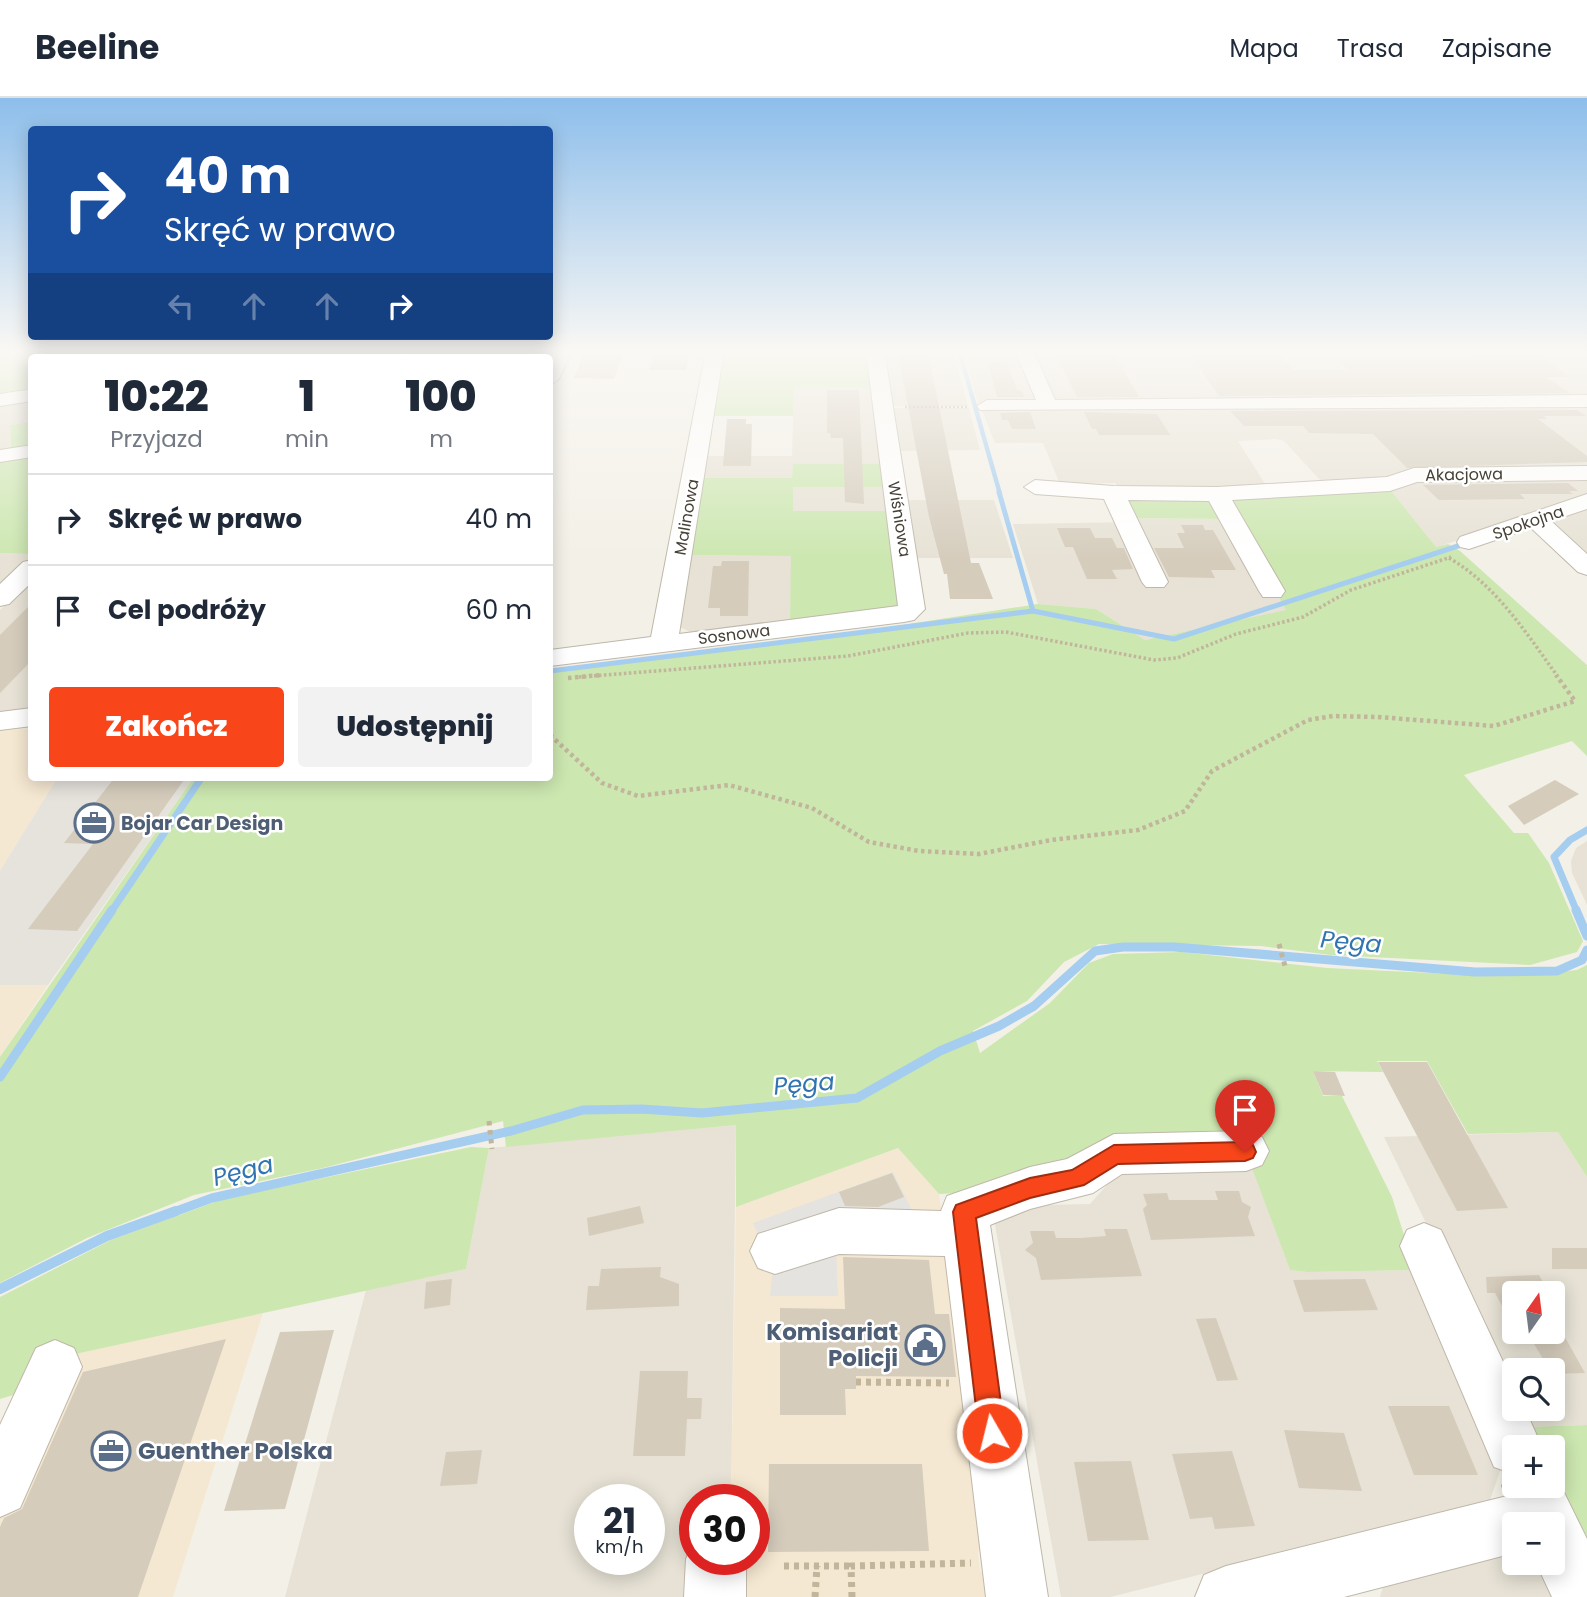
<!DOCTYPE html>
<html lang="pl">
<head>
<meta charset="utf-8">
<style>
	:root { --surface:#fff; --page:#f2f2f3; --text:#1f2937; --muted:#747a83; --line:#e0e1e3; --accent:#f84519 }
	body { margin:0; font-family:Poppins,sans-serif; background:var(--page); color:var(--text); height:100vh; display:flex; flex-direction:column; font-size:26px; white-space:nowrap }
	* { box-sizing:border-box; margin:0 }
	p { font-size:23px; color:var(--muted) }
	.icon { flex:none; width:38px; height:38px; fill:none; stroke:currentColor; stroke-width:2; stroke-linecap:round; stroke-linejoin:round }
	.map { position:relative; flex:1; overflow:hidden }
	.side { position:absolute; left:28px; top:256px; width:525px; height:427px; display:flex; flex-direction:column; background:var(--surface); border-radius:7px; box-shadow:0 4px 18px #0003 }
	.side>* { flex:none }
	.guide { position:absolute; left:28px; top:28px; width:525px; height:214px; border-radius:7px; box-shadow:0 4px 18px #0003; background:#1a4fa0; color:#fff; overflow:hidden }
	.needle { width:46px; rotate:14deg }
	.controls { position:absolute; left:1502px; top:1183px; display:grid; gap:14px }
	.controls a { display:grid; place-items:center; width:63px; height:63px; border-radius:7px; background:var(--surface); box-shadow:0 4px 18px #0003; font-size:35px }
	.speed { position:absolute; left:574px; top:1386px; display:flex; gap:14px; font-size:35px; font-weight:700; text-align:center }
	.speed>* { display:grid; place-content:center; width:91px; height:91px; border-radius:50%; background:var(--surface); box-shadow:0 4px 18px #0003; line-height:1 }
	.speed small { font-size:18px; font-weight:400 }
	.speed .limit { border:10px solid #d22; background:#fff; color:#111 }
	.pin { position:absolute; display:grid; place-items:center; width:60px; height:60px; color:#fff; margin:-72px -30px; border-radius:50% 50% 50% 0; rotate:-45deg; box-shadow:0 0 7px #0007 }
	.pin .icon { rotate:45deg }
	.me { position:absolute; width:77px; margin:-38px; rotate:352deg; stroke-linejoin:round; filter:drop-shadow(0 0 5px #0008) }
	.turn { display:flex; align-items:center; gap:24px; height:147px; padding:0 21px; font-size:32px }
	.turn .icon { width:91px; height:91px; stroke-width:2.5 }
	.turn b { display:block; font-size:49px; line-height:60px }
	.lanes { display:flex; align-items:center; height:66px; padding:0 21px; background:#0003; justify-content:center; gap:35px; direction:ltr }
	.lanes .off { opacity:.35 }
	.eta { display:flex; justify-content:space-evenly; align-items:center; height:119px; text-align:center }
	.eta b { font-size:42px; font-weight:800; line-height:49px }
	.cta { display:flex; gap:14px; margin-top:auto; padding:14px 21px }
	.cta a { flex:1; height:80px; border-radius:7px; background:var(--accent); color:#fff; font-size:28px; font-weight:800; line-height:80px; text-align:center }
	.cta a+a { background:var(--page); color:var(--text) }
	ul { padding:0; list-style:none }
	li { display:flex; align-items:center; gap:21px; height:91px; padding:0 21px; border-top:2px solid var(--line) }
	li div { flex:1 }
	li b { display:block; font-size:26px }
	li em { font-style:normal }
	header { display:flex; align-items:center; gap:42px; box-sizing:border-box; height:98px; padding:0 35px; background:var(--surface); border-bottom:2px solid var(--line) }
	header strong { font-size:33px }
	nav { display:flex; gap:38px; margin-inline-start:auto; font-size:24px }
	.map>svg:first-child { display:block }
</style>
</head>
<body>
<header>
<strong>Beeline</strong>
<nav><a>Mapa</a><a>Trasa</a><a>Zapisane</a></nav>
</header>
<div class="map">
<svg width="1587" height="1499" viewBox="0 0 1587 1499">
	<rect width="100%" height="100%" fill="#f3f0e7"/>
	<g fill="#e7e2d5" fill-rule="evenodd">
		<polygon points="46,252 126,252 125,259 43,259"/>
		<polygon points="203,252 311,252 256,259 203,259"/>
		<polygon points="884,252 953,253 968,308 894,308"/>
		<polygon points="963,252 1016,252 1036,302 978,305"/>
		<polygon points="1031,252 1118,252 1149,303 1235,301 1199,252 1587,252 1587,478 1532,429 1485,434 1436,449 1389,390 1321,383 1284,343 1276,341 1238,343 1267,389 1119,391 1115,385 1060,386 1043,345 995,345 982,312 1029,311 1052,302"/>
		<polygon points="794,289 871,289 881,366 793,366 792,380 703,380 706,358 792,358"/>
		<polygon points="31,300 31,324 10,327 11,354 0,356 0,305"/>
		<polygon points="894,310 969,310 980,352 901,353"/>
		<polygon points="792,389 883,389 886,413 793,413"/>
		<polygon points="908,402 994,402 1013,460 916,460"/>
		<polygon points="1132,420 1235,421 1287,512 1145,542 1096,511 1038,506 1013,426 1133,424"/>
		<polygon points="0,455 32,456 31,460 0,490"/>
		<polygon points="691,457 792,458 790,524 692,535 680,529"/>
		<polygon points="31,482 31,612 0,615 0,512"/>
		<polygon points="1587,743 1587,807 1572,775 1571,763 1576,750"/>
		<path d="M736 1027 731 1402H695V1461L703 1499H285L366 1192 466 1171 489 1050ZM590 1402H649V1461H590Z"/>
		<path d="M1558 1034 1587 1079V1327L1526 1329 1517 1311H1552V1272H1514V1305L1384 1039ZM1514 1195H1552V1234H1514Z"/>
		<polygon points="1251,1066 1290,1172 1307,1174 1415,1172 1503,1364 1487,1411 1294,1453 1110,1499 1061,1499 994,1121 1006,1108 1090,1106 1123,1069"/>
		<polygon points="1506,1454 1514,1456 1514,1465 1538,1465 1555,1477 1565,1499 1380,1499 1384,1486"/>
	</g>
	<g fill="#f5e8d2">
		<polygon points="31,630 32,679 58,679 0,773 0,633"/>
		<polygon points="0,887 48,887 0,959"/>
		<polygon points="898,1050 939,1096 985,1439 978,1454 980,1473 990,1481 992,1499 730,1499 731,1461 754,1461 754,1402 731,1402 736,1109"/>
		<polygon points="263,1215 173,1499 0,1499 0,1358 43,1263"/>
	</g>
	<g fill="#e6e2dc">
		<polygon points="1118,252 1199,252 1236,302 1149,303"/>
		<polygon points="58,679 194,679 48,887 0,887 0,773"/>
	</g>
	<g fill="#cce7b0">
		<polygon points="0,252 46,252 43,259 32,259 30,294 0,299"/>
		<polygon points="126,252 194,252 194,259 125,259"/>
		<polygon points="343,252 406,252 400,259 331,259"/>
		<polygon points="721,252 866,252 871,289 794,289 793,318 709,318"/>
		<polygon points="31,324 31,350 11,354 10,327"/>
		<polygon points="31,356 31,456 0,455 0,361"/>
		<polygon points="793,366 881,366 883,389 793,389 793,413 891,413 901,508 790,524 791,458 691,457 698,380 792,380"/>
		<polygon points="1389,390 1436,449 1448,446 1460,453 1587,567 1587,658 1572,643 1464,677 1514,735 1528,735 1549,765 1583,843 1577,854 1530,867 1331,857 1261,848 1099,846 1064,864 1027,903 973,933 980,955 1050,905 1089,865 1113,856 1182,854 1327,870 1472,877 1522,878 1577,872 1587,867 1587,1079 1558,1034 1468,1036 1427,963 1377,963 1383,974 1313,973 1323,998 1342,998 1392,1099 1415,1172 1307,1174 1290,1172 1242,1043 999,1093 939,1096 898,1050 736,1109 736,1027 506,1049 503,1023 323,1070 194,1097 87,1140 0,1185 0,959 194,679 550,679 550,573 825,539 1038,506 1096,511 1145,542 1286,512 1228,403 1236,397"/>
		<polygon points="1121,399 1214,403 1226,421 1128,420"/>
		<polygon points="471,1049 489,1050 466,1171 43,1263 30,1292 0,1301 0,1199 111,1142 223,1101"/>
		<polygon points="1587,1327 1587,1461 1552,1386 1552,1349 1535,1349 1526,1329"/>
	</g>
	<polygon fill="#e4e3df" points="893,1074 930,1148 836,1149 838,1198 770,1198 773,1169 753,1125"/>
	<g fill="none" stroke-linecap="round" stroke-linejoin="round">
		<polyline stroke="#a4cdf0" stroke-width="4.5" points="959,252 1000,396"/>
		<g stroke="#a4cdf0" stroke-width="5">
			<polyline points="999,394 1033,513"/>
			<polyline points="550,573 1033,513 1174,541 1464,446"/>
		</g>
		<g stroke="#a4cdf0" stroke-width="7">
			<polyline points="111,814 202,679"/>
			<polyline points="1577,814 1554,759 1570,742 1587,732"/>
		</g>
		<g stroke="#a4cdf0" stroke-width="9">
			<polyline points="1576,812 1587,838"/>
			<polyline points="0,979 112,812"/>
			<polyline points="171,1115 212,1100 511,1033 583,1012 641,1011 702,1015 857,1000 940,953 999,928 1034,908 1095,853 1123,849 1174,849 1475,874 1557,873 1582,862 1587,852"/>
		</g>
		<polyline stroke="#a4cdf0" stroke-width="10" points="0,1191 107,1138 176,1113"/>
	</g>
	<g fill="#d5ccbc">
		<polygon points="655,252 690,252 686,272 649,272"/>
		<polygon points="1187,252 1275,252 1293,272 1348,272 1338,262 1475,262 1463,252 1531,252 1570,279 1546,279 1570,295 1219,298"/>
		<polygon points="898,255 928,255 971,465 979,465 993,501 950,501 947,476 944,476 929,419"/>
		<polygon points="584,256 623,256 614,281 574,280"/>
		<polygon points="1056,257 1116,259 1139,299 1077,299"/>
		<polygon points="988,264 1007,264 1017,292 1022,293 1025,299 997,299"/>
		<polygon points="827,292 859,292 864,406 845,404 843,340 831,340 830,335 827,335"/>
		<polygon points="1577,312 1586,318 1544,318 1547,321 1538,321 1587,358 1587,364 1407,370 1373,336 1309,335 1303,328 1244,328 1230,313"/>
		<polygon points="1030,314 1036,331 1012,331 1008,322 1002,322 1000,315"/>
		<polygon points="1084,314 1157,316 1170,337 1099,337 1096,331 1092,331"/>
		<polygon points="727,321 746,321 746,326 752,326 751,368 723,368"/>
		<polygon points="1568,385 1578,393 1569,393 1573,396 1520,396 1525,401 1439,402 1423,387"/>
		<polygon points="1181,427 1203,427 1205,432 1213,432 1236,472 1211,472 1215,480 1169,479 1154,450 1184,450 1177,435 1185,435"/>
		<polygon points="1057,430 1090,430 1095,440 1112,440 1117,450 1124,450 1133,471 1112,472 1117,481 1087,481 1073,449 1065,449"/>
		<polygon points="722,463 749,463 748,518 720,518 720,510 708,510 713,468 721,468"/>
		<polygon points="32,505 32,562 0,595 0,537"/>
		<polygon points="115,679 186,679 77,833 28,831 93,746 64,745"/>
		<polygon points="1555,682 1579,696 1524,727 1508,708"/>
		<polygon points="1378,964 1427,964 1508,1110 1457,1113"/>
		<polygon points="1313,973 1335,974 1345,998 1323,997"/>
		<polygon points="892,1075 904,1099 878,1109 845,1108 839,1094"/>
		<polygon points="1215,1093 1239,1093 1242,1104 1251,1109 1248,1119 1255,1138 1151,1142 1143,1111 1147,1107 1143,1096 1167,1095 1169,1102 1218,1102"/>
		<polygon points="640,1108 644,1125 589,1138 587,1120"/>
		<polygon points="1104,1131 1127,1131 1142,1178 1041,1182 1036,1160 1025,1152 1033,1145 1030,1133 1054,1133 1056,1140 1081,1140 1106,1138"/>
		<rect x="1552" y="1150" width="35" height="21"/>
		<polygon points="843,1159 929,1162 935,1216 949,1216 956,1279 856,1278 856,1291 845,1291 846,1317 780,1317 780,1210 845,1211"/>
		<polygon points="661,1169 660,1179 679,1186 679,1208 586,1212 588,1188 599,1188 601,1171"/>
		<polygon points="1539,1177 1549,1195 1514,1195 1514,1230 1495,1195 1487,1195 1486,1179"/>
		<polygon points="452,1181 450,1207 424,1211 426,1184"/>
		<polygon points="1365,1181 1378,1212 1304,1214 1293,1182"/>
		<polygon points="1216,1220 1238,1282 1217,1283 1196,1221"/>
		<polygon points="334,1232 285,1411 224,1413 280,1234"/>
		<polygon points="1527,1234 1562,1234 1585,1275 1552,1276"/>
		<polygon points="226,1241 138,1499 0,1499 0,1429 4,1420 22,1411 83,1274"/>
		<polygon points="640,1273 688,1273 687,1300 702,1300 701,1321 687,1321 685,1358 633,1358"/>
		<polygon points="1388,1308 1449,1308 1478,1377 1414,1377"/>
		<polygon points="1284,1332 1344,1335 1362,1393 1299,1390"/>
		<polygon points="482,1352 477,1386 440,1388 446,1354"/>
		<polygon points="1232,1353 1255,1428 1215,1431 1212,1419 1190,1421 1172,1356"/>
		<polygon points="1131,1363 1149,1442 1088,1443 1074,1364"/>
		<polygon points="769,1366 922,1366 929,1453 768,1454"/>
	</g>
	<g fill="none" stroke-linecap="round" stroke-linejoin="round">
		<g stroke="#bfb8aa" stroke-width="2">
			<g id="minor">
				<polygon points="110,252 128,252 127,259 109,259"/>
				<rect x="189" y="252" width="18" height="7"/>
				<polygon points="288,252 331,252 328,256 267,259 270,255"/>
				<polygon points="403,252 421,252 416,259 398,259"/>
				<polygon points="554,252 572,252 559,281 550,287 550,262"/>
				<polygon points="706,252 724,252 679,536 898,508 866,252 884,252 925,511 914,522 904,524 550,568 550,552 651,539"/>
				<polygon points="1015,252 1033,252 1055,302 1587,297 1587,309 980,312 977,308 987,302 1036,302"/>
				<polygon points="1427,252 1448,252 1450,255 1441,260"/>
				<polygon points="32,291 32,303 0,308 0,296"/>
				<polygon points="32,347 32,359 0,364 0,352"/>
				<polygon points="1587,368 1587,382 1417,384 1390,393 1232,402 1285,493 1281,499 1263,499 1259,493 1209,403 1128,402 1168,484 1164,489 1146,489 1142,484 1104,401 1035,396 1024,389 1035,382 1113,388 1217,389 1387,379 1414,370"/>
				<polygon points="1587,396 1587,411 1551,423 1587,456 1587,477 1578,474 1531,430 1469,451 1460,449 1457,444 1460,439"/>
				<polygon points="32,462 32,484 9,506 0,508 0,486 23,464"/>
				<polygon points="32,610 32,628 0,632 0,614"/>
				<polygon points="1246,1033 1262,1039 1269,1053 1262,1067 1246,1073 1122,1076 1093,1095 1030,1111 990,1127 1048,1499 986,1499 945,1158 839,1156 775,1176 758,1170 750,1153 758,1136 839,1110 941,1113 947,1098 1030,1069 1067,1061 1114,1036"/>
				<polygon points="1424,1125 1441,1132 1514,1287 1514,1311 1525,1311 1542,1349 1514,1349 1514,1388 1552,1388 1552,1370 1587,1441 1587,1499 1552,1499 1536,1465 1552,1465 1552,1426 1514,1426 1514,1455 1344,1499 1195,1499 1204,1477 1226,1468 1507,1398 1502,1388 1508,1374 1494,1369 1400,1148 1407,1132"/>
				<polygon points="55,1242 74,1250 82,1269 20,1410 0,1419 0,1327 36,1250"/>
				<polygon points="695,1440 695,1461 746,1461 746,1499 684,1499 686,1461"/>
			</g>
		</g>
		<polyline stroke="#c1b59b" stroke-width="2.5" stroke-dasharray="2 2" stroke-linecap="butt" points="905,309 969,309"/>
		<g stroke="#c1b59b" stroke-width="3.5" stroke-dasharray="2.5 2.5" stroke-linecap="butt">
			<path d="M1449 460C1496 487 1527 536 1558 579"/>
			<polyline points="579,579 848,558 968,535 1006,534 1154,562 1177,560 1236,536 1303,519 1351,492 1451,459"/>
		</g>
		<g stroke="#c1b59b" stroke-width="4.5" stroke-dasharray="3.5 3.5" stroke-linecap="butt">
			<polyline points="568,580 601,577"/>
			<polyline points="550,637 602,685 638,698 729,687 812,710 869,744 919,753 979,756 1051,742 1138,732 1185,713 1212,673 1308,622 1333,618 1378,619 1494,628 1575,603 1556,577"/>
		</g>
		<g stroke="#c1b59b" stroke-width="5" stroke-dasharray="4.5 4.5" stroke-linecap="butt">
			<polyline points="1279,846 1285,868"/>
			<polyline points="489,1023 492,1051"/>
		</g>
		<g stroke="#c1b59b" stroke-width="7" stroke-dasharray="5 5" stroke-linecap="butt">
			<polyline points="856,1284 949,1285"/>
			<polyline points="784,1468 851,1468"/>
			<polyline points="815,1499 817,1468"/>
			<polyline points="852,1499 851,1468 971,1465"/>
		</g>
		<use href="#minor" fill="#fff" fill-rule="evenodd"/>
	</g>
	<linearGradient id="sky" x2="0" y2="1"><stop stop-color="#8dbeeb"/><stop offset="0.55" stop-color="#faf8f4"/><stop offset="1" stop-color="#faf8f4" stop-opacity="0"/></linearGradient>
	<rect width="1587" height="462" fill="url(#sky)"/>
	<polygon fill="#f84519" stroke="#a12d10" stroke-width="2" points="1245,1044 1253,1047 1256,1054 1253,1060 1245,1063 1118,1066 1084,1087 1030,1100 976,1120 1005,1335 1001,1344 992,1347 983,1344 979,1335 953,1114 956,1107 1030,1080 1072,1072 1114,1047"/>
	<defs>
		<g id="office-ring" transform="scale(2.0125)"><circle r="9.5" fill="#fff" stroke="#5c6f8a" stroke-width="1.5"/><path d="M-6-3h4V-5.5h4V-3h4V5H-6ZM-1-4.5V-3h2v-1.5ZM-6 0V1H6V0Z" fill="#5c6f8a"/></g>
		<g id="civic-ring" transform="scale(2.0125)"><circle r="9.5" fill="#fff" stroke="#5c6f8a" stroke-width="1.5"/><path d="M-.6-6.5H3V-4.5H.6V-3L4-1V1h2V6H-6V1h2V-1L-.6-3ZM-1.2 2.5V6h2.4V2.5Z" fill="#5c6f8a"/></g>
	</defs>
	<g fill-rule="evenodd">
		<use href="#office-ring" x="94" y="725"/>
		<use href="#civic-ring" x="925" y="1247"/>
		<use href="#office-ring" x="111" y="1353"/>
	</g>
	<g text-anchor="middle" stroke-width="5" stroke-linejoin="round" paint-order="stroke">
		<g font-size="16" fill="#464136" stroke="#fff">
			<text transform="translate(1464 376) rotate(-1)" y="6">Akacjowa</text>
			<text transform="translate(686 419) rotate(-80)" y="6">Malinowa</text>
			<text transform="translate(900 421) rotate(81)" y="6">Wiśniowa</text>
			<text transform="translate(1528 424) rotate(-19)" y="6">Spokojna</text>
			<text transform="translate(734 536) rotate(-7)" y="6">Sosnowa</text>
		</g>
		<g font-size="19" font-weight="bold" fill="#4e5e75" stroke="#fff" text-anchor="start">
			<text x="121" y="732">Bojar Car Design</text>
		</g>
		<g font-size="23" font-weight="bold" fill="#4e5e75" stroke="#fff" text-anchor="end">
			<text x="898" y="1242">Komisariat<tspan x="898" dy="26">Policji</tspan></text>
			<text x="138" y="1361" text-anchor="start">Guenther Polska</text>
		</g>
		<g font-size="24" font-style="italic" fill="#3075b2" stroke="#fff">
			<text transform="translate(1351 844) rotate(5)" y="8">Pęga</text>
			<text transform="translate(804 986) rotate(-5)" y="8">Pęga</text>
			<text transform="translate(243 1073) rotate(-14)" y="8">Pęga</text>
		</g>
	</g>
</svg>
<div class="controls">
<a><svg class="needle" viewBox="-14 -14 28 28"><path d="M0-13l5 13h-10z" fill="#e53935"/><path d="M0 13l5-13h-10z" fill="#747a83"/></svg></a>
<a><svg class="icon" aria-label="search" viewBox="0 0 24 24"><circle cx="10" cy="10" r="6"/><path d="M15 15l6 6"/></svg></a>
<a>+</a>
<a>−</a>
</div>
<div class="speed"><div>21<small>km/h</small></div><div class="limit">30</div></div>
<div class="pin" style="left:1245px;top:1054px;background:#d93025"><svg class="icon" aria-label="arrive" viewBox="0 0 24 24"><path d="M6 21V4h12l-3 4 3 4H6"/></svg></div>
<svg class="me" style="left:992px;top:1335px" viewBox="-20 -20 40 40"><circle r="17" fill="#f84519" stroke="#fff" stroke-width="3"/><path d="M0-11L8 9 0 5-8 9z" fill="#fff"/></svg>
<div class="guide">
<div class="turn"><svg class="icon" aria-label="right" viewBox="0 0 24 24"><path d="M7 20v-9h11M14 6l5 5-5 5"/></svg><div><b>40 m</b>Skręć w prawo</div></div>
<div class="lanes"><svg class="icon off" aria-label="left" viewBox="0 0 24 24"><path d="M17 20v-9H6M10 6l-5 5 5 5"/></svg><svg class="icon off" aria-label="ahead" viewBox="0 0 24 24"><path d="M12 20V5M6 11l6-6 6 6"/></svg><svg class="icon off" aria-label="ahead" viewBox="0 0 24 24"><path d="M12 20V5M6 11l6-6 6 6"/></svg><svg class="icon" aria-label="right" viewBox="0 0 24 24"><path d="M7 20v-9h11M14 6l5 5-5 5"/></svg></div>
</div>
<section class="side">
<div class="eta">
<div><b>10:22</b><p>Przyjazd</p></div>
<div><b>1</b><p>min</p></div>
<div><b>100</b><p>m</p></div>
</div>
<ul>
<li><svg class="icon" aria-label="right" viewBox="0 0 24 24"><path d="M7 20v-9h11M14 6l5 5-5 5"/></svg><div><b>Skręć w prawo</b></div><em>40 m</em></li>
<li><svg class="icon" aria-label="arrive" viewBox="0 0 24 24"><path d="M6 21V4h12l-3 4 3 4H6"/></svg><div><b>Cel podróży</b></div><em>60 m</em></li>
</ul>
<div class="cta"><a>Zakończ</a><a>Udostępnij</a></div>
</section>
</div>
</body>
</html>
